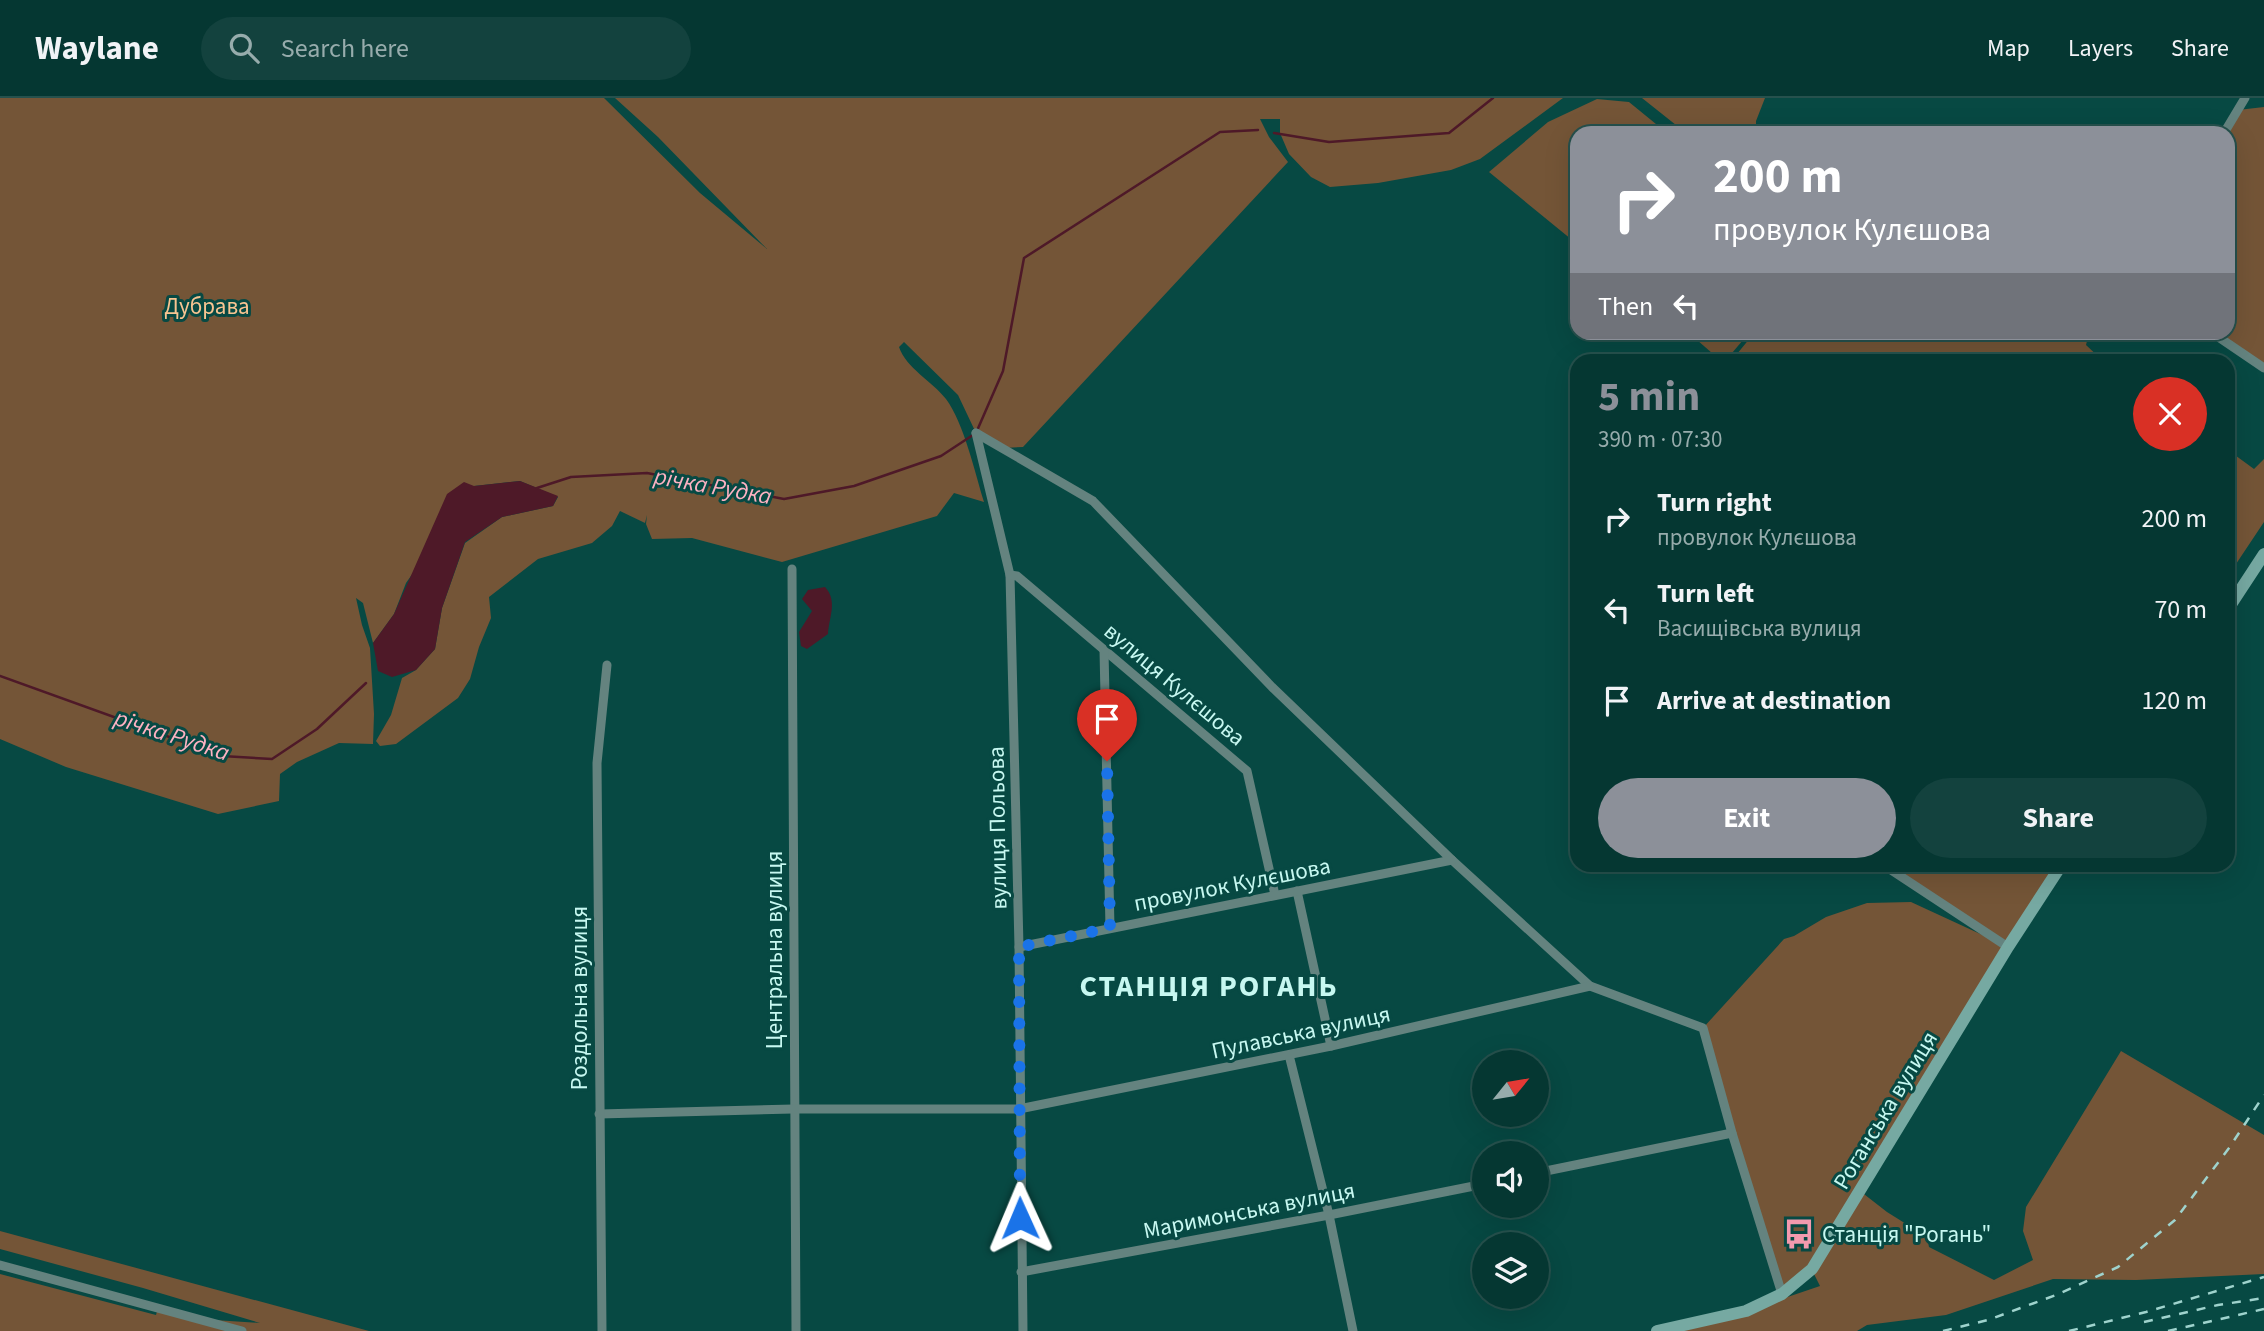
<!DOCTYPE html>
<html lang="en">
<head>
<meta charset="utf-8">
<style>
	:root { --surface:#053732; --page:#13423e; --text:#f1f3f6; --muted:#97acac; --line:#26514d; --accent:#8c9099 }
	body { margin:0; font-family:"Source Sans 3",sans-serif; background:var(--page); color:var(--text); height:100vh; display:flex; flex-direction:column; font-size:26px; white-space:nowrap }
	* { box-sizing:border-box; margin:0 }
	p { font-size:23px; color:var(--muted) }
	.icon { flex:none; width:38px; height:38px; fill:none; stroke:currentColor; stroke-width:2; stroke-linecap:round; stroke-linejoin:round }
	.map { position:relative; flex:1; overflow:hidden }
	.panel { position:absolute; left:1570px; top:256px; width:665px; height:518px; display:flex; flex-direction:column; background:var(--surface); border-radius:21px; box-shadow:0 7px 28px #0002,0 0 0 2px var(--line) }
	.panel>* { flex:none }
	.guide { position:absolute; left:1570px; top:28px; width:665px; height:214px; border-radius:21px; box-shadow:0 7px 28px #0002,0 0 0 2px var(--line); background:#8c9099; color:#fff; overflow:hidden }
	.needle { width:46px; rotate:60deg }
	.buttons { position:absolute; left:1472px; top:952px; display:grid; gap:14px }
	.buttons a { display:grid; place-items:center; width:77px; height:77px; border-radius:50%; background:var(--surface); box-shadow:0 7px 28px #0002,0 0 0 2px var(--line); font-size:35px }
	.pin { position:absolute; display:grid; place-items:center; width:60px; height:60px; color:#fff; margin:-72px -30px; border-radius:50% 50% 50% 0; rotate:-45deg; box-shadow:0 0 7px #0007 }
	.pin .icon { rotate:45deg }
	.me { position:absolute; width:77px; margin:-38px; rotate:359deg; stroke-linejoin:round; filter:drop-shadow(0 0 5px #0008) }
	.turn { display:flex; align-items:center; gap:24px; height:147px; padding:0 28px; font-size:32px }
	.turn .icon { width:91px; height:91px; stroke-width:2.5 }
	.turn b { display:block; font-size:49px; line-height:60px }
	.then { display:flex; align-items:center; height:66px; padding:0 28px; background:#0003; gap:14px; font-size:26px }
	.round { display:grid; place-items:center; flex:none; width:74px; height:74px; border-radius:37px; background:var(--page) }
	.headline { display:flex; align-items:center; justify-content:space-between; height:119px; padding:0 28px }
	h1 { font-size:42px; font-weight:700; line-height:52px; color:var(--accent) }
	.primary-button { display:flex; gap:14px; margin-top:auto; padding:14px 28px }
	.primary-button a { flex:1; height:80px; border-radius:42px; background:var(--accent); color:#fff; font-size:28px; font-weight:700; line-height:80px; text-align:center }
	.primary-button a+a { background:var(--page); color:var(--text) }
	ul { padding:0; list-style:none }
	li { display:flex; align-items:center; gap:21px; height:91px; padding:0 28px }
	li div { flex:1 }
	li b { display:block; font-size:26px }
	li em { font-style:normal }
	header { display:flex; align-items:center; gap:42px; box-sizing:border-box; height:98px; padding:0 35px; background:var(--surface); border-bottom:2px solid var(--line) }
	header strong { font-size:33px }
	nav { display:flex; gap:38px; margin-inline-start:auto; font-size:24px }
	.search { width:490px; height:63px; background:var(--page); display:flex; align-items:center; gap:18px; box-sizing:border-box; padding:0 24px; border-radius:38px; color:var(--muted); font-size:26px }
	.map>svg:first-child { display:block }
</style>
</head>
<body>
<header>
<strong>Waylane</strong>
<div class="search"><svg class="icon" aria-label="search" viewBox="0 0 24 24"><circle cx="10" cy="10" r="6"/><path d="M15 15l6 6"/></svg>Search here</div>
<nav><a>Map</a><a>Layers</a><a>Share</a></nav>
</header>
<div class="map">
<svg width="2264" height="1233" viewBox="0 0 2264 1233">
	<rect width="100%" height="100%" fill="#074943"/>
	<g fill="#745537">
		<path d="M0 0H604L700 95 767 151 658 39 615 0H1563L1480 61 1451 72 1378 85 1330 89 1311 79 1289 56 1280 35V21H1260L1269 39 1288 64 1023 349 1002 350 976 335 958 297 904 244 899 249C906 270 932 283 946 301 964 325 975 375 984 404L954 395 937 418 782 464 692 440 652 441 646 426 647 417 645 425 620 413 612 428 592 445 538 461 489 499 491 520 479 549 470 581 458 600 396 646 380 648 376 643 391 617 402 580 416 572 435 551 442 510 465 445 502 419 553 408 558 399 520 383 474 388 406 485 394 516 373 545 363 505 356 500 362 527 370 550 374 616 373 646 339 645 297 664 280 676 279 703 218 716 66 669 0 641Z"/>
		<polygon points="1642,0 1765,0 1756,23 1756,35 1686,35"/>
		<polygon points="1597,1 1629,4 1667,35 1577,35 1577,146 1489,74 1548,24"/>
		<polygon points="2264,9 2264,270 2211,235 2228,234 2228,35 2238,12"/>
		<polygon points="1755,234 2089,235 2086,247 2102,262 1732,262"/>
		<polygon points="1689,235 1749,235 1726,262 1720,262"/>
		<polygon points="2228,352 2254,371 2264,361 2264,424 2228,478"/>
		<polygon points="1882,767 2062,767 1860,1093 1887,1114 1927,1139 1929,1149 1994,1182 2033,1162 2023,1133 2026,1109 2121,953 2264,1037 2264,1176 2136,1182 2053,1181 1946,1217 1867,1227 1857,1233 1657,1233 1746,1213 1820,1188 1812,1172 1782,1196 1703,930 1784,841 1794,838 1826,819 1867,805 1911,804 2002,846"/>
		<polygon points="0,1133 369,1233 0,1233 0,1176 156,1217 158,1210 199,1221 260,1225 143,1190 0,1151"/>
	</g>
	<g fill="#4e1928">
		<polygon points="520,383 558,398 553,408 502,419 465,444 442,510 435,551 416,572 392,579 378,573 373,545 394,516 447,396 464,384 474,388"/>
		<path d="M825 489C838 503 829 519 828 536L807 551 801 548 799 534 812 513 802 501 808 492Z"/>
	</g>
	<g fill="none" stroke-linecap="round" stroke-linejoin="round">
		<g stroke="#4e1928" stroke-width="2.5">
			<polyline points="1274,35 1329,44 1449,35 1493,0"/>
			<polyline points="537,390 571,379 647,375 784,401 854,388 941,358 976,335 1003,273 1024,160 1220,34 1258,32"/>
			<polyline points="0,578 222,658 272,661 317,631 366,585"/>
		</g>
		<g stroke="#64837f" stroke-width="9">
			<polyline points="2224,35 2245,0"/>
			<polyline points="2211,234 2264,270"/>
			<polyline points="976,335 1093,403 1272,589 1452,762 1590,888 1703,930 1732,1035 1782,1196"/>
			<polyline points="976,335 1010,477 1019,849 1023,1233"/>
			<polyline points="792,471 796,1233"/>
			<polyline points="1010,477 1017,478 1247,673 1275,797"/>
			<polyline points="1104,552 1110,830"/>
			<polyline points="1882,766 2008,849"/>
			<polyline points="1297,793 1331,948"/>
			<polyline points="1019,849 1452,762"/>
			<polyline points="1289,957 1329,1117 1353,1233"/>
			<polyline points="599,1016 793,1011 1019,1011 1331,948 1590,888"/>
			<polyline points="1536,1075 1732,1035"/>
			<polyline points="0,1167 242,1233"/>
			<polyline points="1021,1174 1329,1117 1484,1086"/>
			<polyline points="602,1233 597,665 607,567"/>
		</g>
		<g stroke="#76a9a2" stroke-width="12">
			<polyline points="2228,511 2264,456"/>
			<polyline points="1657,1233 1746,1213 1782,1196 1812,1171 2008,849 2062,766"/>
		</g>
		<g stroke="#9fd3cd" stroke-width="2.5" stroke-dasharray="9 9" stroke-linecap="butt">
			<polyline points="2144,1224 2218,1207 2264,1200"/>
			<polyline points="1943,1233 1988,1222 2056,1197 2118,1169 2175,1122 2229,1050 2264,997"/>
			<polyline points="2069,1233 2146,1214 2264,1179"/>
			<polyline points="2168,1233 2264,1211"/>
		</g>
	</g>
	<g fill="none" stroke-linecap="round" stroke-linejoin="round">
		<polyline stroke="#1a73e8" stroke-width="12" stroke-dasharray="0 21.6" points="1020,1120 1019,849 1110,830 1107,663"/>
	</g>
	<defs>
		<g id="bus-bare" transform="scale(2.415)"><path d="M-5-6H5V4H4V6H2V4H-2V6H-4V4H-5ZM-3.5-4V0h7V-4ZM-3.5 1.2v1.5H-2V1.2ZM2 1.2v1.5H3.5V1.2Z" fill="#f29aae" stroke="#074943" stroke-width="2.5" paint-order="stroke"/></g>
	</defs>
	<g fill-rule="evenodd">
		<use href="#bus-bare" x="1799" y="1136"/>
	</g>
	<g text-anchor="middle" stroke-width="6" stroke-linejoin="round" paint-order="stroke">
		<g font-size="23" fill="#f8c491" stroke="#074943">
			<text x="207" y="216">Дубрава</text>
		</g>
		<g font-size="23" fill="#c7f8f1" stroke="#074943">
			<text transform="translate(1175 586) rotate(40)" y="8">вулиця Кулєшова</text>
			<text transform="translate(997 730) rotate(-91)" y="8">вулиця Польова</text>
			<text transform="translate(1232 786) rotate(-11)" y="8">провулок Кулєшова</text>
			<text transform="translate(774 852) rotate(-90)" y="8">Центральна вулиця</text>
			<text transform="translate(579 900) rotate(-90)" y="8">Роздольна вулиця</text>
			<text transform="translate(1301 934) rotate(-12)" y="8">Пулавська вулиця</text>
			<text transform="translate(1885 1012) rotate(-59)" y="8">Роганська вулиця</text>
			<text transform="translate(1249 1112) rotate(-11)" y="8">Маримонська вулиця</text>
		</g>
		<g font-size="23" fill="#c7f8f1" stroke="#074943" text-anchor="start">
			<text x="1822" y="1144">Станція "Рогань"</text>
		</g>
		<g font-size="24" font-style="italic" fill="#fdb2c2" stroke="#074943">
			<text transform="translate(713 388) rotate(10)" y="8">річка Рудка</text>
			<text transform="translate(172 637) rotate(18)" y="8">річка Рудка</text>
		</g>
		<g font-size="30" font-weight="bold" letter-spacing="2" fill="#c7f8f1" stroke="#074943">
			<text x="1209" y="898">СТАНЦІЯ РОГАНЬ</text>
		</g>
	</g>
</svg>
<div class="buttons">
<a><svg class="needle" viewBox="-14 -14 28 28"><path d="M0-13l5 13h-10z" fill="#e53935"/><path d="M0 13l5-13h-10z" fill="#97acac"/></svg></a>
<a><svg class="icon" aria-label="sound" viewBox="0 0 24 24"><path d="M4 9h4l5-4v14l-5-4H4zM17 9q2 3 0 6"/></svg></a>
<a><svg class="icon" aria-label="layers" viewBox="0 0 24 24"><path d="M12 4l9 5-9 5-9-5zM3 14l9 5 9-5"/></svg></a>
</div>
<div class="pin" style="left:1107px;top:663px;background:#d93025"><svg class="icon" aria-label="arrive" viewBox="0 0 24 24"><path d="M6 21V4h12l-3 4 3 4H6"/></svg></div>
<svg class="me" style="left:1020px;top:1120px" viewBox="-20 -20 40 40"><path d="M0-17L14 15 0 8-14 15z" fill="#1a73e8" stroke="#fff" stroke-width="4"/></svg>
<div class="guide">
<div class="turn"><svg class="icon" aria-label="right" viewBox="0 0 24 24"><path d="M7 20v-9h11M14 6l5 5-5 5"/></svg><div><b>200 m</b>провулок Кулєшова</div></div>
<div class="then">Then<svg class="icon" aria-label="left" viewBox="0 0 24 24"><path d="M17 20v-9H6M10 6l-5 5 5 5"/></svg></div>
</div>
<section class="panel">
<div class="headline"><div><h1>5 min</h1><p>390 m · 07:30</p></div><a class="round" style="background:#d93025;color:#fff"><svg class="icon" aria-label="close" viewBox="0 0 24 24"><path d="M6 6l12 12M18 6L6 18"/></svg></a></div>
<ul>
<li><svg class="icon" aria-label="right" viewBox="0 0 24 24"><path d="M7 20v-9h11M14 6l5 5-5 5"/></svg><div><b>Turn right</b><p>провулок Кулєшова</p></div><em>200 m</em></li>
<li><svg class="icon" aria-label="left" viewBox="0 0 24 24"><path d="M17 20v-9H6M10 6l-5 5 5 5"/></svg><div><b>Turn left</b><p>Васищівська вулиця</p></div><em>70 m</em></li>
<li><svg class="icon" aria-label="arrive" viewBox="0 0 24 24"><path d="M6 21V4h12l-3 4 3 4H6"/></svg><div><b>Arrive at destination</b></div><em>120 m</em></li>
</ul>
<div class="primary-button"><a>Exit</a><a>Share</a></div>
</section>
</div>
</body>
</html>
